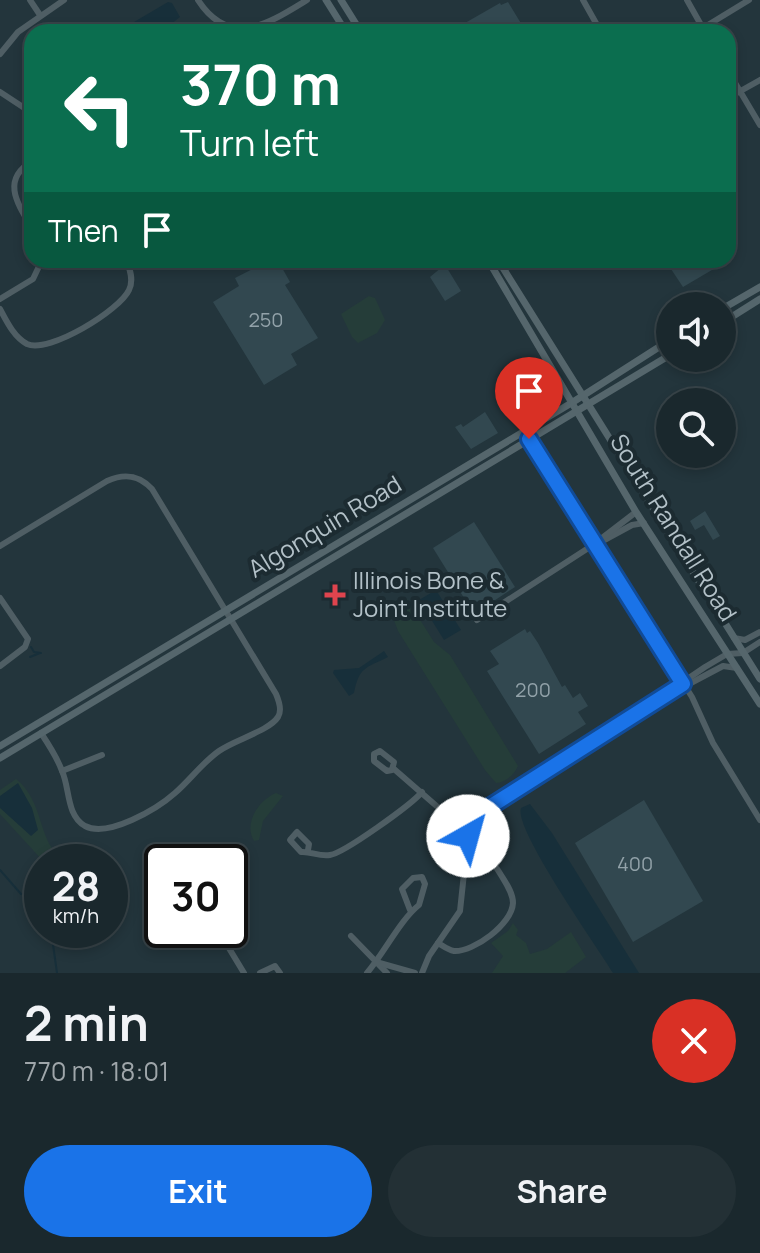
<!DOCTYPE html>
<html lang="en">
<head>
<meta charset="utf-8">
<style>
	:root { --surface:#1a282d; --page:#233035; --text:#f1f3f6; --muted:#9fa6aa; --line:#384449; --accent:#1a73e8 }
	body { margin:0; font-family:Manrope,sans-serif; background:var(--page); color:var(--text); height:100vh; display:flex; flex-direction:column; font-size:30px; white-space:nowrap }
	* { box-sizing:border-box; margin:0 }
	p { font-size:26px; color:var(--muted) }
	.icon { flex:none; width:44px; height:44px; fill:none; stroke:currentColor; stroke-width:2; stroke-linecap:round; stroke-linejoin:round }
	.map { position:relative; height:973px; overflow:hidden }
	.drawer { display:flex; flex-direction:column; background:var(--surface); flex:1 }
	.drawer>* { flex:none }
	.top-card { position:absolute; left:24px; top:24px; width:712px; height:244px; border-radius:24px; box-shadow:0 4px 12px #0003,0 0 0 2px var(--line); background:#0b6e4f; color:#fff; overflow:hidden }
	.controls { position:absolute; left:656px; top:292px; display:grid; gap:16px }
	.controls a { display:grid; place-items:center; width:80px; height:80px; border-radius:50%; background:var(--surface); box-shadow:0 4px 12px #0003,0 0 0 2px var(--line); font-size:40px }
	.speed { position:absolute; left:24px; top:844px; display:flex; gap:16px; font-size:40px; font-weight:700; text-align:center }
	.speed>* { display:grid; place-content:center; width:104px; height:104px; border-radius:50%; background:var(--surface); box-shadow:0 4px 12px #0003,0 0 0 2px var(--line); line-height:1 }
	.speed small { font-size:20px; font-weight:400 }
	.speed .limit { border:4px solid #111; border-radius:12px; background:#fff; color:#111 }
	.pin { position:absolute; display:grid; place-items:center; width:68px; height:68px; color:#fff; margin:-82px -34px; border-radius:50% 50% 50% 0; rotate:-45deg; box-shadow:0 0 8px #0007 }
	.pin .icon { rotate:45deg }
	.me { position:absolute; width:88px; margin:-44px; rotate:38deg; stroke-linejoin:round; filter:drop-shadow(0 0 6px #0008) }
	.turn { display:flex; align-items:center; gap:28px; height:168px; padding:0 24px; font-size:36px }
	.turn .icon { width:104px; height:104px; stroke-width:2.5 }
	.turn b { display:block; font-size:56px; line-height:68px }
	.then { display:flex; align-items:center; height:76px; padding:0 24px; background:#0003; gap:16px; font-size:30px }
	.round { display:grid; place-items:center; flex:none; width:84px; height:84px; border-radius:42px; background:var(--page) }
	.head { display:flex; align-items:center; justify-content:space-between; height:136px; padding:0 24px }
	h1 { font-size:48px; font-weight:700; line-height:60px }
	.cta { display:flex; gap:16px; margin-top:auto; padding:16px 24px }
	.cta a { flex:1; height:92px; border-radius:48px; background:var(--accent); color:#fff; font-size:32px; font-weight:700; line-height:92px; text-align:center }
	.cta a+a { background:var(--page); color:var(--text) }
	.map>svg:first-child { display:block }
</style>
</head>
<body>
<div class="map">
<svg width="760" height="973" viewBox="0 0 760 973">
	<rect width="100%" height="100%" fill="#23353c"/>
	<g fill="#253d39">
		<polygon points="369,296 375,298 385,320 377,333 358,343 352,337 341,314"/>
		<path d="M407 599 434 642 450 655 518 766C514 775 506 782 496 783L485 770 398 631 391 612 401 600Z"/>
		<path d="M16 779C44 801 38 841 60 856L44 862 0 814V790Z"/>
		<path d="M276 793 283 796 263 821 259 840 254 841C243 823 259 800 276 793Z"/>
		<polygon points="513,923 518,930 516,935 526,943 530,954 547,949 571,932 586,957 565,973 492,973 503,956 491,943 508,931"/>
	</g>
	<g fill="#172f3a">
		<polygon points="168,2 172,3 180,17 161,32 117,32"/>
		<polygon points="436,590 461,630 444,640 419,600"/>
		<path d="M384 651 388 657C366 668 359 667 354 693L349 696 333 673 334 670 359 668Z"/>
		<polygon points="18,783 32,808 38,830 31,836 0,808 0,796"/>
		<path d="M530 804 552 833 639 973H613C598 948 513 828 521 808Z"/>
	</g>
	<g fill="none" stroke-linecap="round" stroke-linejoin="round">
		<g stroke="#172f3a" stroke-width="2">
			<polyline points="31,647 34,652 41,653"/>
			<polyline points="30,657 40,653"/>
			<polyline points="0,870 21,894 39,896 42,900"/>
			<polyline points="51,930 57,973"/>
		</g>
	</g>
	<g fill="#324850">
		<polygon points="508,2 522,25 516,29 517,32 460,32 458,27 500,3 501,5"/>
		<polygon points="665,260 713,260 717,267 683,287"/>
		<polygon points="266,262 281,266 290,282 285,285 318,338 291,354 297,365 264,385 213,302 239,286 235,278"/>
		<polygon points="442,267 444,270 447,268 461,291 445,301 430,277"/>
		<polygon points="485,412 498,433 471,449 455,427 461,424 463,427"/>
		<polygon points="705,511 720,536 713,540 704,525 695,530 690,521"/>
		<polygon points="474,522 515,587 474,614 433,548"/>
		<polygon points="525,629 527,633 530,631 538,643 562,687 565,685 573,698 580,693 588,706 578,712 586,724 539,754 487,671 499,664 490,651"/>
		<polygon points="644,800 703,901 633,942 575,843"/>
	</g>
	<g fill="none" stroke-linecap="round" stroke-linejoin="round">
		<g stroke="#4f5e64" stroke-width="6">
			<polyline points="30,0 40,15"/>
			<path d="M198 0C230 49 268 24 307 0"/>
			<polyline points="583,0 601,32"/>
			<polyline points="687,0 705,32"/>
			<polyline points="703,28 749,0"/>
			<polyline points="0,54 18,32 64,0"/>
			<polyline points="728,71 760,125"/>
			<polyline points="0,92 32,113"/>
			<polyline points="728,98 760,80"/>
			<path d="M32 161C1 180 17 203 32 228"/>
			<polyline points="0,299 33,279 42,260"/>
			<path d="M0 309C7 322 14 337 27 344 49 354 120 310 129 290 134 280 130 269 126 260"/>
			<polyline points="529,439 692,697 713,743 760,820"/>
			<polyline points="597,544 632,525 644,523"/>
			<path d="M0 546 107 481C125 473 139 475 152 489L276 694C279 701 282 711 278 717 269 731 234 740 219 751 202 763 190 780 175 793 157 809 108 838 85 826 66 815 70 788 62 771 57 757 49 745 41 733"/>
			<polyline points="0,598 28,639 25,647 0,666"/>
			<polyline points="477,620 593,545 636,512"/>
			<polyline points="734,638 745,640 760,632"/>
			<polyline points="683,684 689,684 723,666 737,668"/>
			<polygon points="380,751 394,762 392,770 387,771 374,761 374,754"/>
			<polyline points="394,769 448,816 470,827"/>
			<polyline points="62,771 102,755"/>
			<path d="M308 850 309 844 297 832 290 840 301 852C311 851 319 857 330 855 344 853 411 805 422 792"/>
			<polyline points="218,930 244,973"/>
			<polyline points="351,936 387,973"/>
			<path d="M438 943C443 946 448 950 454 951 474 952 512 924 513 903 513 893 506 883 501 875 492 859 484 856 466 854"/>
			<polyline points="226,945 234,935 230,923"/>
			<polyline points="376,962 415,973"/>
			<polyline points="260,973 275,966 280,973"/>
			<path d="M367 973C384 953 401 919 419 905L425 884 422 877 413 878 402 889 410 910"/>
			<polyline points="422,973 429,956 460,911 468,836 480,813 608,733 705,667 727,654 743,653 760,642"/>
		</g>
		<g stroke="#55666c" stroke-width="7">
			<polyline points="326,0 346,32"/>
			<polyline points="341,0 361,32"/>
			<polyline points="488,260 636,512 760,704"/>
			<polyline points="498,260 760,679"/>
			<polyline points="722,309 760,287"/>
			<polyline points="722,323 760,299"/>
			<polyline points="0,746 573,402 670,340"/>
			<polyline points="0,758 670,355"/>
		</g>
	</g>
	<g fill="none" stroke-linecap="round" stroke-linejoin="round">
		<g stroke="#114b97" stroke-width="20">
			<polyline id="route" points="468,836 480,813 683,684 529,439"/>
		</g>
		<use href="#route" stroke="#1a73e8" stroke-width="14"/>
	</g>
	<path fill="#e0444e" stroke="#1c2b31" stroke-width="3" d="M331 583h8v8h8v8h-8v8h-8v-8h-8v-8h8z"/>
	<g text-anchor="middle" stroke-width="8" stroke-linejoin="round" paint-order="stroke">
		<g font-size="20" fill="#92a2a9">
			<text x="266" y="327">250</text>
			<text x="533" y="697">200</text>
			<text x="635" y="871">400</text>
		</g>
		<g font-size="24" fill="#b3c1c8" stroke="#1c2b31">
			<text transform="translate(325 527) rotate(-31)" y="8">Algonquin Road</text>
			<text transform="translate(673 528) rotate(58)" y="8">South Randall Road</text>
		</g>
		<g font-size="24" fill="#b3c1c8" stroke="#1c2b31" text-anchor="start">
			<text x="353" y="589">Illinois Bone &amp;<tspan x="353" dy="28">Joint Institute</tspan></text>
		</g>
	</g>
</svg>
<div class="controls">
<a><svg class="icon" aria-label="sound" viewBox="0 0 24 24"><path d="M4 9h4l5-4v14l-5-4H4zM17 9q2 3 0 6"/></svg></a>
<a><svg class="icon" aria-label="search" viewBox="0 0 24 24"><circle cx="10" cy="10" r="6"/><path d="M15 15l6 6"/></svg></a>
</div>
<div class="speed"><div>28<small>km/h</small></div><div class="limit">30</div></div>
<div class="pin" style="left:529px;top:439px;background:#d93025"><svg class="icon" aria-label="arrive" viewBox="0 0 24 24"><path d="M6 21V4h12l-3 4 3 4H6"/></svg></div>
<svg class="me" style="left:468px;top:836px" viewBox="-20 -20 40 40"><circle r="19" fill="#fff"/><path d="M0-13L10 11 0 6-10 11z" fill="#1a73e8"/></svg>
<div class="top-card">
<div class="turn"><svg class="icon" aria-label="left" viewBox="0 0 24 24"><path d="M17 20v-9H6M10 6l-5 5 5 5"/></svg><div><b>370 m</b>Turn left</div></div>
<div class="then">Then<svg class="icon" aria-label="arrive" viewBox="0 0 24 24"><path d="M6 21V4h12l-3 4 3 4H6"/></svg></div>
</div>
</div>
<section class="drawer">
<div class="head"><div><h1>2 min</h1><p>770 m · 18:01</p></div><a class="round" style="background:#d93025;color:#fff"><svg class="icon" aria-label="close" viewBox="0 0 24 24"><path d="M6 6l12 12M18 6L6 18"/></svg></a></div>
<div class="cta"><a>Exit</a><a>Share</a></div>
</section>
</body>
</html>
